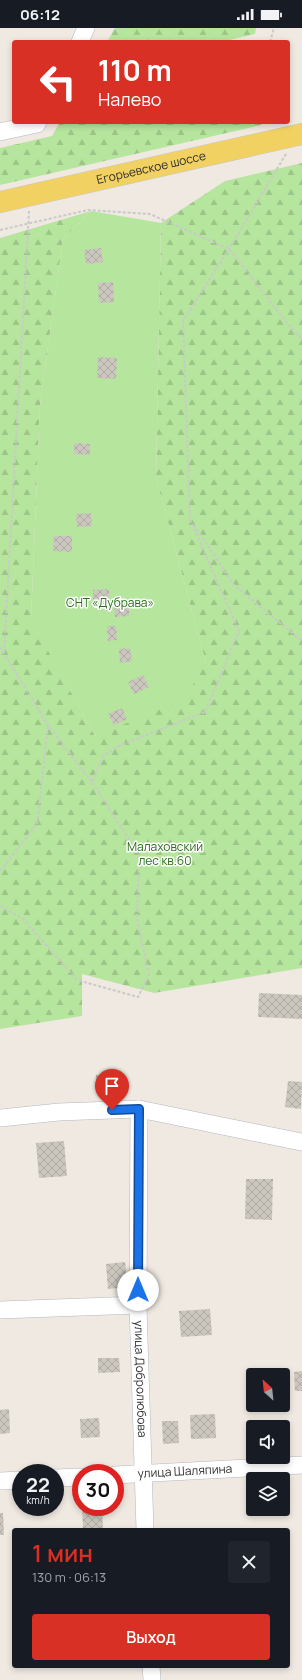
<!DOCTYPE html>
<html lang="ru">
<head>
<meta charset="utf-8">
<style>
	:root { --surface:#171b24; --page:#20242c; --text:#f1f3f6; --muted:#9ea1a6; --accent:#d93025 }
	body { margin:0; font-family:Manrope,sans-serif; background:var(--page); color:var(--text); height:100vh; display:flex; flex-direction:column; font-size:15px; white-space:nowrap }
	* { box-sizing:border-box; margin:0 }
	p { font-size:13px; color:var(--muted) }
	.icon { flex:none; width:22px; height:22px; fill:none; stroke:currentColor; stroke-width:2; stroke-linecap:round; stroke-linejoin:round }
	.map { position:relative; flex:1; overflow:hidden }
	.drawer { position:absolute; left:12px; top:1500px; width:278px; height:140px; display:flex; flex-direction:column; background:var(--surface); border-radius:4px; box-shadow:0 2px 6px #0003 }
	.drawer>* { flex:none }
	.guide { position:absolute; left:12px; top:12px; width:278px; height:84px; border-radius:4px; box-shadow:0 2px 6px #0003; background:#d93025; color:#fff; overflow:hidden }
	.needle { width:26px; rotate:333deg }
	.fabs { position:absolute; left:246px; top:1340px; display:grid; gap:8px }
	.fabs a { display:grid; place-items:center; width:44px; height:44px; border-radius:4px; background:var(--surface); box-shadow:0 2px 6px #0003; font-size:20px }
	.speed { position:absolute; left:12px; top:1436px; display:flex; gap:8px; font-size:20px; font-weight:700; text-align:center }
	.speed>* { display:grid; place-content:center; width:52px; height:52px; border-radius:50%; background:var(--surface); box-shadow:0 2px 6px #0003; line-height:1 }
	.speed small { font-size:10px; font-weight:400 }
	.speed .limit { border:6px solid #d22; background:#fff; color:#111 }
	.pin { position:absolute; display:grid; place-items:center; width:34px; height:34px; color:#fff; margin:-41px -17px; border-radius:50% 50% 50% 0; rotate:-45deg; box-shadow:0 0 4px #0007 }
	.pin .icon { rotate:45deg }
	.me { position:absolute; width:44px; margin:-22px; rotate:0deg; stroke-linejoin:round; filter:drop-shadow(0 0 3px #0008) }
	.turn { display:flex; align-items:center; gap:14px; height:84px; padding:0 20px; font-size:18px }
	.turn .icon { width:52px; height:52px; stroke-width:2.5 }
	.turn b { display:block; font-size:28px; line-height:34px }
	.round { display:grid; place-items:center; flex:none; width:42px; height:42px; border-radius:4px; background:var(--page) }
	.headline { display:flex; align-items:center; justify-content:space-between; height:68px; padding:0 20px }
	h1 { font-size:24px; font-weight:600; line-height:30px; color:var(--accent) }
	.primary-button { display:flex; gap:8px; margin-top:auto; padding:8px 20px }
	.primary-button a { flex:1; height:46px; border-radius:4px; background:var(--accent); color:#fff; font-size:16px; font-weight:600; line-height:46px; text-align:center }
	.status { display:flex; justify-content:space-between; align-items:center; height:28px; padding:0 20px; background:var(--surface); direction:ltr }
	.status svg { height:11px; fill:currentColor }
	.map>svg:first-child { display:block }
</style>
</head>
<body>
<div class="status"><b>06:12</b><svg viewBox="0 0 49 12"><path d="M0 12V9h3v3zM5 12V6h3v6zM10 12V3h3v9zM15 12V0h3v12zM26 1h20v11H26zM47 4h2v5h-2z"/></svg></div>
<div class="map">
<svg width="302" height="1652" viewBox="0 0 302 1652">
	<defs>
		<pattern id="forest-firs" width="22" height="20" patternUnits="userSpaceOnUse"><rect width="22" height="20" fill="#b6e59e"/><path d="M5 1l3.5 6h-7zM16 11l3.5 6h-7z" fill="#9dc588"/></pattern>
		<pattern id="building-cross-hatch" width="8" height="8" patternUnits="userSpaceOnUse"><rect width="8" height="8" fill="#cbc7bf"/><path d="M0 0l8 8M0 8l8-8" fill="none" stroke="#afaba4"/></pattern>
	</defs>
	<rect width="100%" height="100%" fill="#efe9e1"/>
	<g fill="url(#forest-firs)">
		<polygon points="115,0 256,0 255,6 221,14 107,14"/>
		<polygon points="60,94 260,94 261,97 0,157 0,120 52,108"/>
		<polygon points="302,135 302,940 154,965 82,946 82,988 0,1001 0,210 91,183 63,211 40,377 31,591 95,708 206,635 156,450 161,195 225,153"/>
	</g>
	<polygon fill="#b6e59e" points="91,183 161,195 156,450 206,635 184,672 95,708 31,592 40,377 63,211"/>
	<g fill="url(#building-cross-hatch)">
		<polygon points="101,220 103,234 86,236 84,222"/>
		<polygon points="113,254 114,274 99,275 98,255"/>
		<polygon points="98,329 117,330 116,351 97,350"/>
		<polygon points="74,415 90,416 90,427 74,426"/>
		<polygon points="91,485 92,498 77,499 76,486"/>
		<polygon points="54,508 72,508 72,524 53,523"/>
		<polygon points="109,561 109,572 93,573 93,562"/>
		<polygon points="129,578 129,588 115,589 114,579"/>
		<polygon points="107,598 116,598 117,612 108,613"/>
		<polygon points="130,620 132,633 120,635 119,621"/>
		<polygon points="143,647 149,659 134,666 128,654"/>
		<polygon points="122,680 127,691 114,697 108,686"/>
		<polygon points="259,965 302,967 302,991 258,989"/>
		<polygon points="96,1047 125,1048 125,1063 96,1063"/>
		<polygon points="288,1053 302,1054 301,1081 285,1079"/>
		<polygon points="64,1113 67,1148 39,1150 36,1115"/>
		<polygon points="246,1151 273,1151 272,1192 245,1191"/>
		<polygon points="125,1234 128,1259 108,1261 106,1236"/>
		<polygon points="210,1281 212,1307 181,1309 179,1283"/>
		<polygon points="98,1330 119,1330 120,1344 98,1345"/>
		<polygon points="302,1343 302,1363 295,1363 294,1344"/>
		<polygon points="253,1361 253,1378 248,1378 246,1362"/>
		<polygon points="9,1381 10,1405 0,1406 0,1382"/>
		<polygon points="215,1386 216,1410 191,1411 190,1387"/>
		<polygon points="99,1390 100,1409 81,1410 80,1391"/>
		<polygon points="162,1393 178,1393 179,1415 163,1416"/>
		<polygon points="82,1479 102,1479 103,1500 83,1501"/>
		<polygon points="0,1485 3,1485 4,1507 0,1507"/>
	</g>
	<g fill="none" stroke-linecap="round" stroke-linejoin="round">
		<g stroke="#b4b7c1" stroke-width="18">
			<g id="minor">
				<polyline points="80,14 86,0"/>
				<polyline points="0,104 37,96 38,94"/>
				<path id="s1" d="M139 1081 138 1277 145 1502"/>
				<polyline points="0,1090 59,1084 139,1081 301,1114"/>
				<polyline points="0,1282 138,1277"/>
				<path id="s2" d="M115 1447 302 1437"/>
				<polyline points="55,1450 81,1449"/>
				<polyline points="0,1453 21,1452"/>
				<polyline points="151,1638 152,1652"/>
			</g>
		</g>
		<g stroke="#c9c9c9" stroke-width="22">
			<g id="major">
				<path id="s3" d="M0 174 302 106"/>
			</g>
		</g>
		<g stroke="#c9c9c9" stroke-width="2" stroke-dasharray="3 2" stroke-linecap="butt">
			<polyline points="270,14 274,0"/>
			<polyline points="0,202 88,182 150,186 229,221 287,295 302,311"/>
			<polyline points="194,497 234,557 302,613"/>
			<polyline points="0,619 48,697 92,754"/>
			<polyline points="4,625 29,183"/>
			<polyline points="0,843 37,796 48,697"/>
			<polyline points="0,878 22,890 77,952 138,969 149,947 137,890 139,827 92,754 103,728 119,718 205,684 239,603 190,491 183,293 229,221 286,126"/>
		</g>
		<use href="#minor" stroke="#fff" stroke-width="17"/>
		<use href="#major" stroke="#f2d163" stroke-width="21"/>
	</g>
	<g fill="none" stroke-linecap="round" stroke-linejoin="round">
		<g stroke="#114b97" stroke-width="10">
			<polyline id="route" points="112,1082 139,1081 138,1262"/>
		</g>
		<use href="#route" stroke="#1a73e8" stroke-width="7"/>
	</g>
	<g text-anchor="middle" stroke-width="3" stroke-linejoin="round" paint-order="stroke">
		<g font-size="12" fill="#2e2e2e" stroke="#fff">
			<text dy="4" stroke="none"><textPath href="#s3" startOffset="155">Егорьевское шоссе</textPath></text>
			<text dy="4" stroke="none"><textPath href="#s1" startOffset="270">улица Добролюбова</textPath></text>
			<text dy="4" stroke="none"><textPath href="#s2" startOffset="70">улица Шаляпина</textPath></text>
		</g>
		<g font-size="12" fill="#2c6e1b" stroke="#fff">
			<text x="110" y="579">СНТ «Дубрава»</text>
			<text x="165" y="823">Малаховский<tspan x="165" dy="14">лес кв.60</tspan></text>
		</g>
	</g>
</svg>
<div class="fabs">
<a><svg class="needle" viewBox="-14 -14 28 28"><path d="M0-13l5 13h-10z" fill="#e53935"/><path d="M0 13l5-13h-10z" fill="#9ea1a6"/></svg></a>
<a><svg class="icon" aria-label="sound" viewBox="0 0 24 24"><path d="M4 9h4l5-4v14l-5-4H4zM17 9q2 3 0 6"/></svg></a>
<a><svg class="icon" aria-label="layers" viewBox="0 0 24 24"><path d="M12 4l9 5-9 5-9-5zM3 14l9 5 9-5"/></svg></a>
</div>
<div class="speed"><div>22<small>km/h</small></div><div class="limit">30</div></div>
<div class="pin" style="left:112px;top:1082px;background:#d93025"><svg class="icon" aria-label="arrive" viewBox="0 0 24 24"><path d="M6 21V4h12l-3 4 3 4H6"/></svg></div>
<svg class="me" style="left:138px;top:1262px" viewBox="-20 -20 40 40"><circle r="19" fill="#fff"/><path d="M0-13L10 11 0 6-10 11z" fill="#1a73e8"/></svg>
<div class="guide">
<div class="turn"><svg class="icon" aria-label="left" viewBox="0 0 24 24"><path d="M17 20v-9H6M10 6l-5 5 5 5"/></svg><div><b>110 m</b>Налево</div></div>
</div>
<section class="drawer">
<div class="headline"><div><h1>1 мин</h1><p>130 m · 06:13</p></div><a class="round"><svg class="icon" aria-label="close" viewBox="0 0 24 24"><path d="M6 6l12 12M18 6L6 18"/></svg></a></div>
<div class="primary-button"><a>Выход</a></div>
</section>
</div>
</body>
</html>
